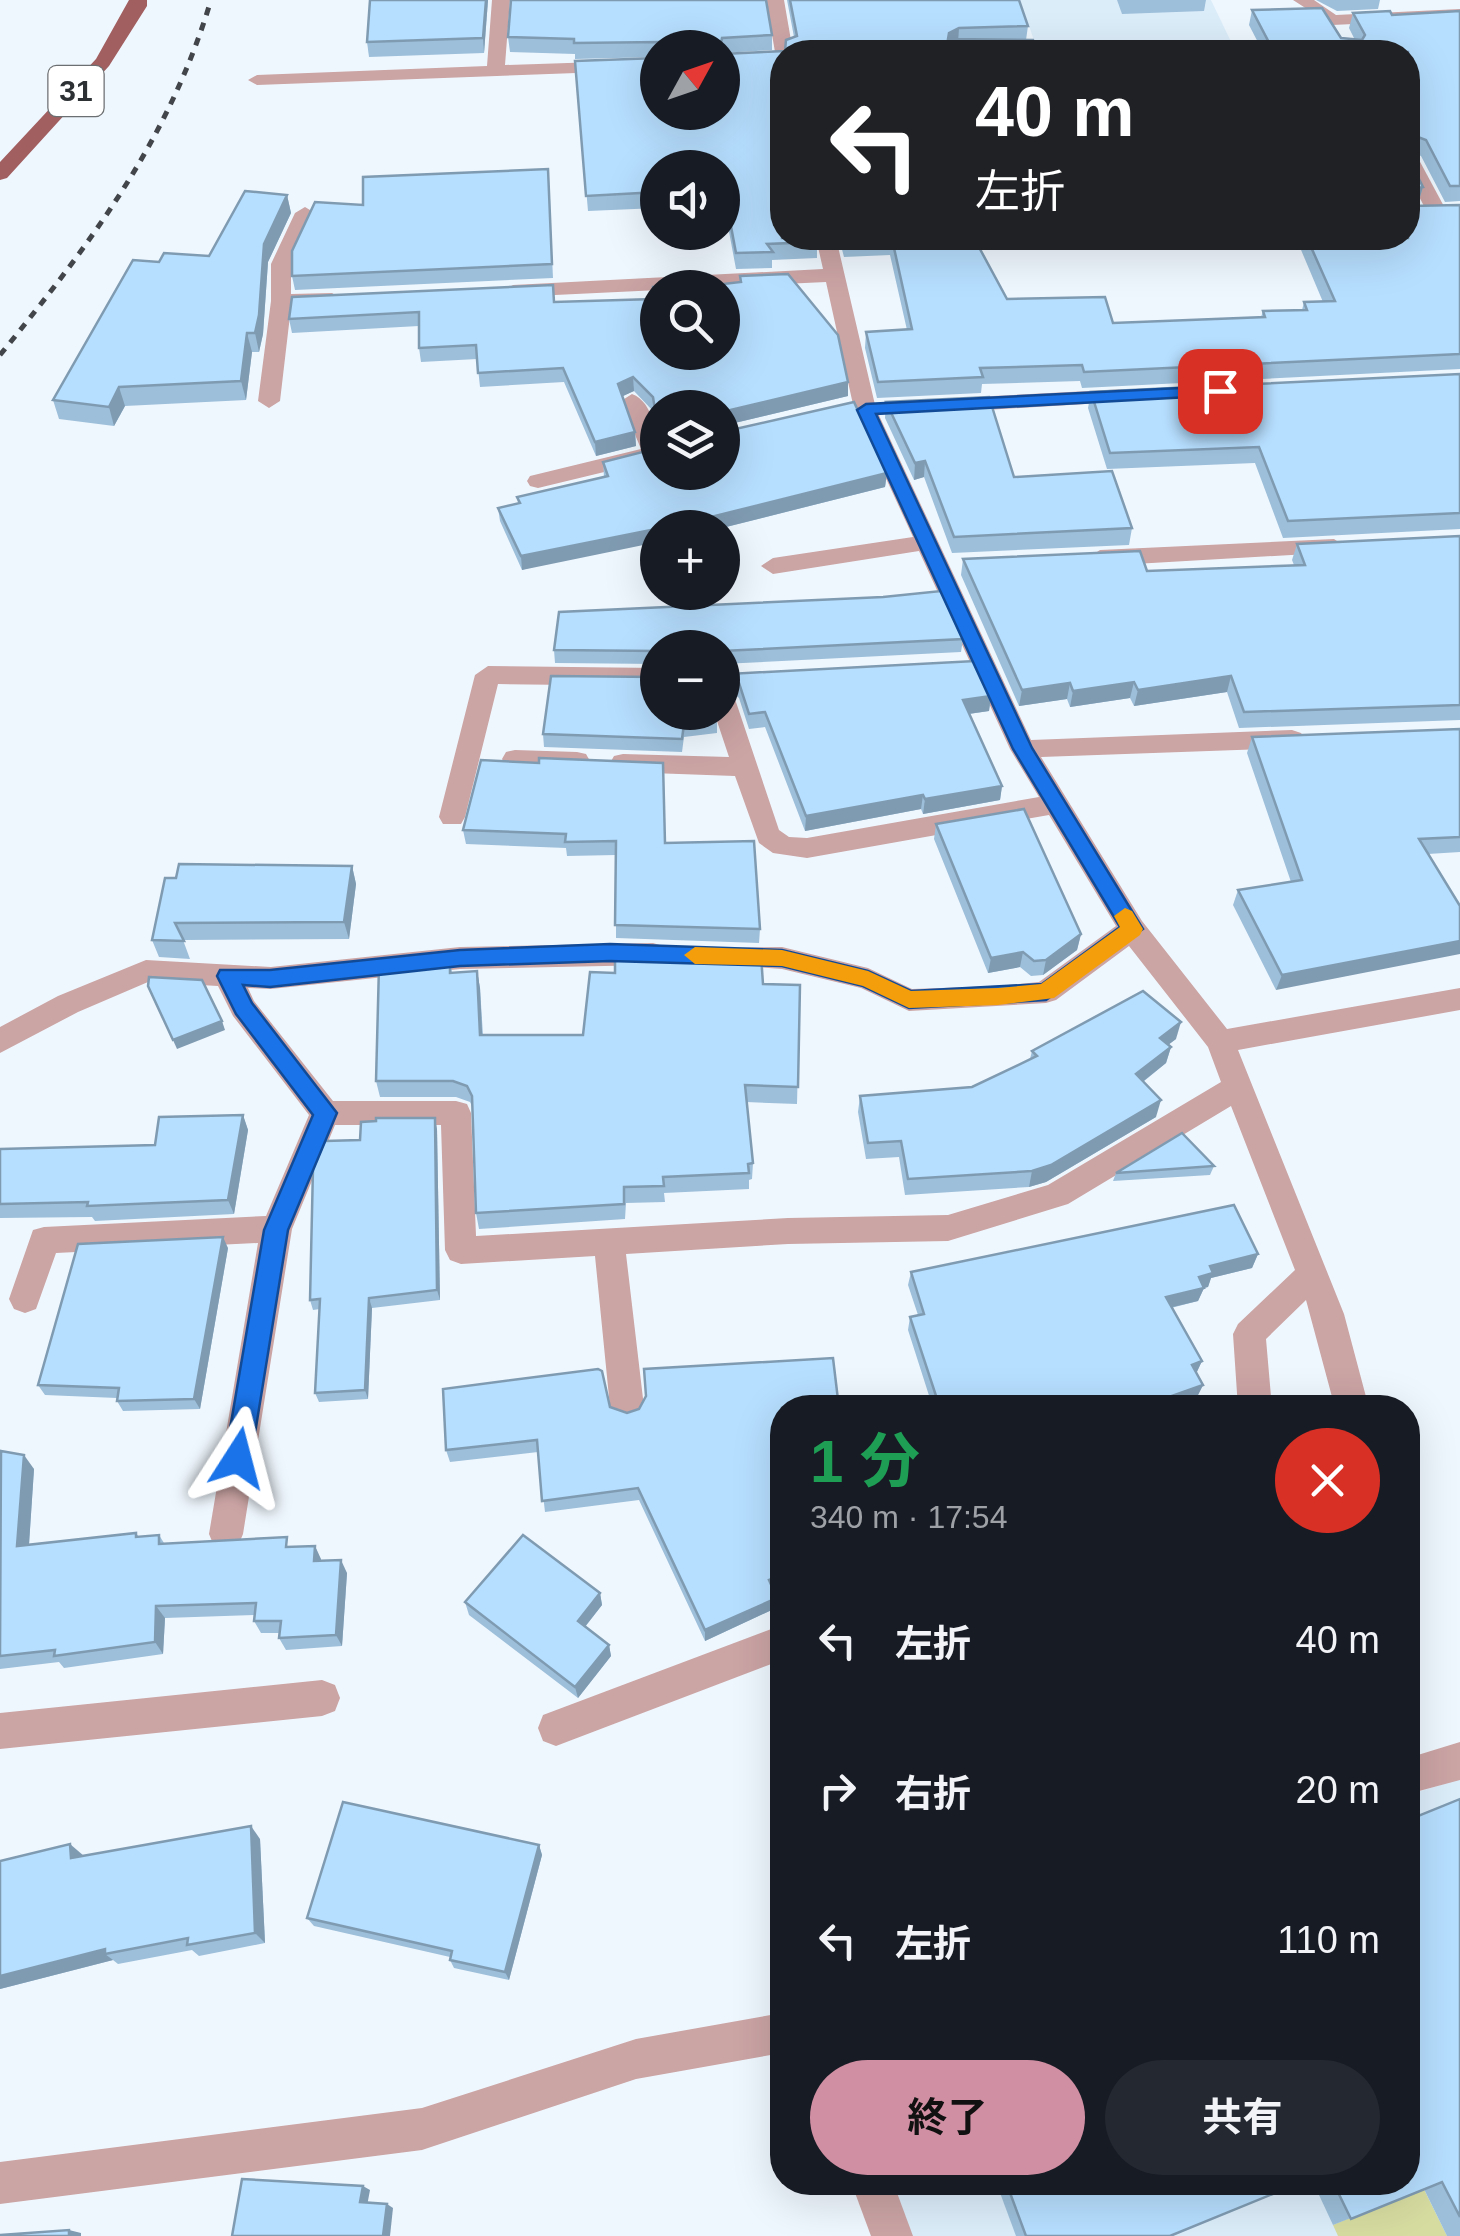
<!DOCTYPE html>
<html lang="ja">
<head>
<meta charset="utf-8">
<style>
	:root { --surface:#171b24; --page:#242831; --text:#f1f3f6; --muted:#9ea1a6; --accent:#d18fa4 }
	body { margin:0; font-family:Arial,"Noto Sans JP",sans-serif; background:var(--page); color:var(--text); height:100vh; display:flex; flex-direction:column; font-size:38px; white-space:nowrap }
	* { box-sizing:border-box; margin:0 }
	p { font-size:32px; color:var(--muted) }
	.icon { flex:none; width:55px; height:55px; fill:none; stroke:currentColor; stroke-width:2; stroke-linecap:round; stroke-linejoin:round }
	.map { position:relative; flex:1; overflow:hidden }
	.panel { position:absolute; left:770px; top:1395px; width:650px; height:800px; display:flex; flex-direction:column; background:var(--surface); border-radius:40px; box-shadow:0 10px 40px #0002 }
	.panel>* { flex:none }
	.banner { position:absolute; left:770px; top:40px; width:650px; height:210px; border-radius:40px; box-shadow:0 10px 40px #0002; background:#202124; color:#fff; overflow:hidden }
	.needle { width:65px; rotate:50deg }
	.fabs { position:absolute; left:640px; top:30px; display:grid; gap:20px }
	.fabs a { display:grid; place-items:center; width:100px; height:100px; border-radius:50%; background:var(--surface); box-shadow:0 10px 40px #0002; font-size:50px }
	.pin { position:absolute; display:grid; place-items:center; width:85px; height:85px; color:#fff; margin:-42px; border-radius:20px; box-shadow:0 5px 15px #0006 }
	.me { position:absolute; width:110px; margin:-55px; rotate:9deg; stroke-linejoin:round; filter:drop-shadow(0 0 8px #0008) }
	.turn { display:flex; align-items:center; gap:35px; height:210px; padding:0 40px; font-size:45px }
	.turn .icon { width:130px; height:130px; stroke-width:2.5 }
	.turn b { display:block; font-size:70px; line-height:85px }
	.round { display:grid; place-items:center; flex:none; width:105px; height:105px; border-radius:52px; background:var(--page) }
	.head { display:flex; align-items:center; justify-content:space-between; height:170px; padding:0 40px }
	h1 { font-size:60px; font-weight:700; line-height:75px; color:#1e9e55 }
	.primary-button { display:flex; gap:20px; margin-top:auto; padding:20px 40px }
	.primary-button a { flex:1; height:115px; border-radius:60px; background:var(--accent); color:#111; font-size:40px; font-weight:700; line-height:115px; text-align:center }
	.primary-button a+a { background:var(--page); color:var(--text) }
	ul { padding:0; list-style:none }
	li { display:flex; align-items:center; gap:30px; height:150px; padding:0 40px }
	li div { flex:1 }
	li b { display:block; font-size:38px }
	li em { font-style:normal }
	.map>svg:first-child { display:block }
</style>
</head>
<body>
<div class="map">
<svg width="1460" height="2236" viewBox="0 0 1460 2236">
	<rect width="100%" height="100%" fill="#eff7fe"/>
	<g fill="#dcedfa">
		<polygon points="1020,0 1211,0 1236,52 1038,52"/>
		<polygon points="1460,1779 1460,2236 892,2236 872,2183 1408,2182 1408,1795"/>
	</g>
	<polygon fill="#d6dca0" points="1408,2157 1447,2236 1338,2236 1333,2225 1361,2213 1408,2182"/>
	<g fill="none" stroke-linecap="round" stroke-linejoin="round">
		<g fill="#cba4a4" fill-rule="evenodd">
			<polygon points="492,0 510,0 505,65 658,60 658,70 257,85 248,80 257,75 487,66"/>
			<polygon points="766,0 784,0 793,52 782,52 782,57 775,52"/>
			<polygon points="1293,0 1314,0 1336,15 1460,9 1460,19 1332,25"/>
			<polygon points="1408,152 1418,158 1447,212 1444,216 1430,216 1427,212 1408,175"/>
			<polygon points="305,207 315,213 291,264 291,294 332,293 342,299 332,305 291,307 280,401 269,408 258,401 271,301 271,264 295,213"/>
			<polygon points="816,238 836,238 876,409 1031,740 1292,730 1301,733 1305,739 1301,745 1292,748 1041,757 1142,921 1227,1029 1460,988 1460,1010 1238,1050 1344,1314 1369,1408 1335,1408 1306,1300 1266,1339 1272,1408 1238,1408 1233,1334 1238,1324 1295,1270 1231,1106 1068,1204 948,1241 788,1244 626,1254 644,1407 639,1418 627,1422 615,1418 610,1407 595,1256 461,1264 450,1260 445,1250 441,1125 335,1125 292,1229 243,1534 238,1546 226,1550 214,1546 209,1534 258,1243 56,1253 36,1309 25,1313 14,1309 9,1299 33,1230 44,1227 266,1216 309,1115 233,1016 218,986 148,982 78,1012 0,1053 0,1027 58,996 146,960 271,967 460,947 653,943 663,946 667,954 663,962 653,965 460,969 271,989 248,988 254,1001 333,1101 456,1101 467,1104 471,1113 476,1236 788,1218 948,1215 1048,1185 1221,1082 1208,1047 1129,946 1056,1000 1046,1003 909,1011 861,988 782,969 714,964 710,956 714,948 782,947 868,968 912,989 998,986 1039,982 1116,926 1049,815 807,858 773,853 759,843 735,776 623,772 614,770 610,763 614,756 623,754 729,757 714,712 722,712 722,690 735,699 779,830 789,837 807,838 1039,797 1010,749 919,551 773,574 761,566 773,558 913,537 854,409 826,282 513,297 503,291 513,285 823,269"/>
			<polygon points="1127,389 1135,391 1138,396 1135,401 953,412 942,405 953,398"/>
			<path d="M632 394C654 402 658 438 658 459L538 488 530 486 527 481 530 476 641 449 621 401Z"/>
			<polygon points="1334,539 1346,547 1342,552 1100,566 1088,558 1100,550"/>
			<polygon points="488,666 658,668 658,686 498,684 465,817 461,824 443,824 439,817 475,675"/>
			<polygon points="515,750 577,752 586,754 590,761 586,768 577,770 515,768 506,766 502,759 506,752"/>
			<polygon points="782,1625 782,1660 556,1746 543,1741 538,1728 543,1715"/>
			<polygon points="322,1680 335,1685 340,1698 335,1711 322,1716 0,1749 0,1713"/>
			<polygon points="1460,1742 1460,1780 1408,1794 1408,1758"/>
			<polygon points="782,2013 782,2053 636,2079 422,2150 0,2204 0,2162 422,2108 636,2039"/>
			<polygon points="851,2182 893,2182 913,2236 871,2236"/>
		</g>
		<polygon fill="#a25f60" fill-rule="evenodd" points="129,0 147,0 147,6 109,66 7,178 0,180 0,162 96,59"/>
		<path stroke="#42464a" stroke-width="5" stroke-dasharray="8 8" stroke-linecap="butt" d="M0 355C91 243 169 140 211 0"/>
	</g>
	<g fill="#9dbfda">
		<polygon points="488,0 484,53 369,57 367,42"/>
		<polygon points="787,0 1019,0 1028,26 1026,40 1036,50 1092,52 782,52 817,242 817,258 772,260 772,268 736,269 724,205 722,205 722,168 658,168 658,208 588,211 575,61 785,51 794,37"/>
		<polygon points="1117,0 1206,0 1204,11 1122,14"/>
		<polygon points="1316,0 1380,0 1378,9 1337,11"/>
		<polygon points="1252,10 1341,38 1355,40 1349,28 1353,13 1392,15 1460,11 1460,201 1445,202 1421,156 1409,151 1409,159 1423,187 1418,203 1410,204 1410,206 1460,205 1460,369 1082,388 1080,381 982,384 981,393 877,398 865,348 866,332 907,330 890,255 844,257 839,238 974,238 1007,299 1113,323 1261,317 1263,311 1302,310 1304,302 1323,302 1296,238 1408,238 1408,52 1263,52 1249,25"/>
		<polygon points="772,35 772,50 722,53 722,48 658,48 658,57 575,59 575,54 510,52 508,37"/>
		<polygon points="548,169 553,278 295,290 292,276 363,205"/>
		<polygon points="287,195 291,213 268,262 263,334 259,352 252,352 246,400 125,406 114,426 59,419 53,400 159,262 209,256"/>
		<polygon points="740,276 848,396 722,426 722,408 658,408 658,438 653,411 634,391 622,396 635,432 636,446 596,456 564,382 480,387 477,359 421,362 419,348 419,326 292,333 289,319 554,302 654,299 706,286 740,282"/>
		<polygon points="1460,374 1460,529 1283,538 1255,463 1107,469 1088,408 1091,392"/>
		<polygon points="886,402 1014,477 1132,528 1129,545 952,553 924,477 914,480 885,418"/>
		<polygon points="603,462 887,473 885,487 722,528 658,528 522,570 500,521 498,508 518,503 517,497 604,477"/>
		<polygon points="1460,536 1460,720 1239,728 1227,692 1134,706 1130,698 1070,707 1067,699 1019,706 961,575 963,559 1147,571 1294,565 1292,560 1297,544"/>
		<polygon points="963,639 961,652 722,664 722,648 658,648 658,664 555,663 554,650"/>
		<polygon points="728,674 991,696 989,711 969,714 1002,786 1000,800 923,814 921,809 805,831 765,727 749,729 739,698 728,689"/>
		<polygon points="717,720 717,733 684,737 682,752 544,747 543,734"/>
		<polygon points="1460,729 1460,852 1428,854 1276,990 1233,905 1238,890 1291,882 1247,753 1252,737"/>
		<polygon points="481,760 665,843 760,929 759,943 616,938 616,855 567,856 566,848 466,844 463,830"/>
		<polygon points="936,824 1081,934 1077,950 1043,975 1031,976 1020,967 988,973 934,839"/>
		<polygon points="352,866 356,884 349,939 183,940 190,959 159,957 152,940 165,878"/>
		<polygon points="450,959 452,973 477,971 480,988 483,1035 583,1035 763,984 800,985 797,1104 746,1102 753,1163 752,1179 749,1180 749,1189 664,1193 665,1202 626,1203 625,1219 479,1229 476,1213 472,1106 470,1102 456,1097 380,1097 376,1081"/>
		<polygon points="1176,1039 1169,1044 1171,1047 1166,1063 1143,1082 1156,1117 1046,1182 1029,1187 905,1195 899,1157 866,1159 858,1112 860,1096 972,1087 1030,1059 1032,1051"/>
		<polygon points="243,1115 248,1130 234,1214 95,1221 92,1217 0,1218 0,1149 155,1145"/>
		<polygon points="437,1129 440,1300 372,1308 368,1399 319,1402 315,1393 320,1309 313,1310 310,1300 360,1140"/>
		<polygon points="1214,1166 1210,1175 1113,1181 1116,1173"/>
		<polygon points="228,1248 200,1409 123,1411 117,1401 117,1398 45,1395 38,1385"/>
		<polygon points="1258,1254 1252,1268 1211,1278 1208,1287 1204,1288 1198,1301 1171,1308 1202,1361 1196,1373 1203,1385 1197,1397 1168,1408 933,1408 908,1330 910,1317 918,1315 908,1285 911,1272"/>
		<polygon points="610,1407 627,1413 782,1408 782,1586 773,1589 776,1608 705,1641 639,1500 545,1512 538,1452 450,1462 446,1450"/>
		<polygon points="0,1456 34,1469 29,1545 136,1533 139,1537 159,1535 164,1543 292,1547 315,1546 321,1561 347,1573 342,1646 286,1650 279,1638 280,1633 261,1633 254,1621 254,1615 165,1618 163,1654 64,1668 59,1662 0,1669"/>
		<polygon points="600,1593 602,1605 585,1627 609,1645 611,1656 578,1698 469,1615 465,1602"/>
		<polygon points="1460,1799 1460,2236 1447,2236 1424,2189 1333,2225 1313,2182 1408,2182"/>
		<polygon points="260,1839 265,1943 199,1956 192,1950 118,1964 113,1960 0,1989 0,1861 84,1856"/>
		<polygon points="539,1845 542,1855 509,1980 454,1968 450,1960 450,1957 314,1926 307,1918"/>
		<polygon points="996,2182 1303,2182 1171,2236 1016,2236"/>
	</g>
	<g fill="#7f9bb2">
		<polygon points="486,0 488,0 484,53 483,38"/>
		<polygon points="959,28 958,43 947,49 949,33"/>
		<polygon points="1423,187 1418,203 1408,204 1410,189"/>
		<polygon points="287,195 291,213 268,262 263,334 259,352 255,333 264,244"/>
		<polygon points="247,333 252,352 246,400 241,381"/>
		<polygon points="633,377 634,391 619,398 618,384"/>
		<polygon points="848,382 848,396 722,426 722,412"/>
		<polygon points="119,387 125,406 114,426 109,407"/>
		<polygon points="635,432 636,446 596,456 595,442"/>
		<polygon points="925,461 924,477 914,480 915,463"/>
		<polygon points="887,473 885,487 722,528 662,528"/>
		<polygon points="658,528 658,542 522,570 521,556"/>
		<polygon points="1231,676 1227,692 1134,706 1138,690"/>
		<polygon points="1134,682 1130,698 1070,707 1073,691"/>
		<polygon points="1070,683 1067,699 1019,706 1022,690"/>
		<polygon points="991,696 989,711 961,715 963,700"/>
		<polygon points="1002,786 1000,800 923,814 925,799"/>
		<polygon points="923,795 921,809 805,831 806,816"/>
		<polygon points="352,866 356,884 349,939 344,922"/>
		<polygon points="1081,934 1077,950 1043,975 1046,960"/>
		<polygon points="1460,941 1460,954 1276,990 1282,975"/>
		<polygon points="1023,952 1020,967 988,973 991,958"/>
		<polygon points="477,971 480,988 483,1052 480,1035"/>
		<polygon points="222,1021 225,1030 177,1049 173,1040"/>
		<polygon points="1181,1022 1176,1039 1155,1055 1160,1038"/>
		<polygon points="1171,1047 1166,1063 1131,1091 1136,1074"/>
		<polygon points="1161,1100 1156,1117 1046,1182 1029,1187 1032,1171"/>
		<polygon points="243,1115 248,1130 234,1214 228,1200"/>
		<polygon points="435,1118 437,1129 440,1300 437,1290"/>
		<polygon points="223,1237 228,1248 200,1409 194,1399"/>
		<polygon points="1258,1254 1252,1268 1211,1278 1208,1287 1194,1290 1199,1277 1210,1266"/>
		<polygon points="1204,1288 1198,1301 1160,1310 1166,1297"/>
		<polygon points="369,1298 372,1308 368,1399 365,1390"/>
		<polygon points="1202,1361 1196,1374 1192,1365"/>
		<polygon points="1203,1385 1197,1397 1168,1408 1138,1408"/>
		<polygon points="24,1455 34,1469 28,1559 17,1546"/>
		<polygon points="315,1546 321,1559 320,1574 314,1561"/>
		<polygon points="341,1560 347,1573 342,1646 336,1635"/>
		<polygon points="782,1575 782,1586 768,1591 769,1580"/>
		<polygon points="600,1593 602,1605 580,1633 578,1621"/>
		<polygon points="777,1598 776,1608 705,1641 705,1630"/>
		<polygon points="156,1606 165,1618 163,1654 155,1642"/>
		<polygon points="609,1645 611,1656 578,1698 575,1687"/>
		<polygon points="251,1826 260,1839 265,1943 255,1933"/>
		<polygon points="70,1844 84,1856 71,1858"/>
		<polygon points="539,1845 542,1855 509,1980 505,1972"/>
		<polygon points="105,1949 105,1954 113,1960 0,1989 0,1976"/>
		<polygon points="363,2186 370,2190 367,2206 360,2202"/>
		<polygon points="387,2204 393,2208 390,2236 383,2236"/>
		<polygon points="69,2230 81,2233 81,2236 69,2236"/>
	</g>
	<g fill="#b6defe" stroke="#7f9bb2" stroke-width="2.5" fill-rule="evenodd">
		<polygon points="370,0 486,0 483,38 367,42"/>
		<polygon points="511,0 766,0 772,35 722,38 720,48 661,48 660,42 574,43 574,39 508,37"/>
		<polygon points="790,0 1019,0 1028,26 959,28 949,33 948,39 1033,40 1036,50 1090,48 1092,52 782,52 782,238 816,238 817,242 767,244 773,252 736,253 724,189 722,190 722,168 658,168 658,192 586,196 575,61 658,58 658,112 722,112 722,54 785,51 786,40 797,36"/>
		<polygon points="1322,8 1341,38 1362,40 1365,35 1353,13 1390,11 1392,15 1460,11 1460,186 1450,186 1426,140 1410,134 1409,159 1423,187 1410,189 1410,206 1460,205 1460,354 1084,372 1082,365 980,368 983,377 878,382 866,332 912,329 892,239 845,241 844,238 974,238 1007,299 1105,297 1113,323 1265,317 1263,311 1307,310 1304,302 1335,301 1307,238 1408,238 1408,52 1274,52 1252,10"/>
		<polygon points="548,169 552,264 292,276 292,251 315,202 363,205 363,177"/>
		<polygon points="245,191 287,195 264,244 259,315 255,333 247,333 241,381 119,387 109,407 53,400 133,260 159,262 164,253 209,256"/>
		<path d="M788 274 838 335 848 382 722 412V408H658V428L653 397 633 377 618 384 635 432 595 442 563 368 478 373 476 345 419 348V312L289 319 292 297 553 285 554 302 654 299 653 287 706 286 741 282 740 276ZM658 288H722V352H658Z"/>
		<polygon points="1460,374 1460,513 1288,521 1259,447 1110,453 1091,392"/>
		<polygon points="989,397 1014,477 1112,471 1132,528 954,537 925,461 915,463 886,402"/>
		<polygon points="854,402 887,473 691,522 521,556 498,508 520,503 517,497 608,476 603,462 658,448 658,472 722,472 722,432"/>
		<polygon points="1460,536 1460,705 1244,712 1231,676 1138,690 1134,682 1073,691 1070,683 1022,690 963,559 1140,551 1147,571 1305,565 1297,544"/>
		<polygon points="941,591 963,639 722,651 722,648 658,648 658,651 554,650 559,612 883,597"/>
		<polygon points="975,661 991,696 963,700 1002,786 925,799 923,795 806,816 765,712 749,714 739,683 728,674"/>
		<polygon points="551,676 658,677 658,712 714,712 717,720 684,724 682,739 543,734"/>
		<polygon points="1460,729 1460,837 1419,839 1460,906 1460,941 1282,975 1238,890 1302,880 1252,737"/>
		<polygon points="539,758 663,763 665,843 754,841 760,929 615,925 616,841 565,842 566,834 463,830 481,760 539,763"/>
		<polygon points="1024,809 1081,934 1046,960 1034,961 1023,952 991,958 936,824"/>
		<polygon points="179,864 352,866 344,922 175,923 184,941 152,940 165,878 176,878"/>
		<polygon points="615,951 761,955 763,984 800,985 798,1087 745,1085 753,1163 748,1164 749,1173 663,1177 664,1186 624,1187 624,1204 476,1213 472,1096 467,1086 453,1081 376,1081 379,966 450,959 450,973 477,971 480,1035 583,1035 590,972 615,973"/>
		<polygon points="149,977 202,980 222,1021 173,1040 148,986"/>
		<polygon points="1143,991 1181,1022 1160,1038 1171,1047 1136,1074 1161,1100 1051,1165 1032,1171 908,1179 901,1141 868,1143 860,1096 972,1087 1037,1056 1032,1051"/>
		<polygon points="243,1115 228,1200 87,1206 88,1202 0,1204 0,1149 155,1145 159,1117"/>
		<polygon points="376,1118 435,1118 437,1290 369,1298 365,1390 315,1393 320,1299 310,1300 313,1168 325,1141 360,1140 361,1122 376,1121"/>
		<polygon points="1182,1133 1214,1166 1116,1173"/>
		<polygon points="1234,1205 1258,1254 1210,1266 1213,1273 1199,1277 1204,1288 1166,1297 1202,1361 1192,1365 1203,1385 1138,1408 940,1408 910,1317 924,1314 911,1272"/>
		<polygon points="223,1237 194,1399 117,1401 119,1388 38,1385 78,1244"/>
		<polygon points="833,1358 839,1408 782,1408 782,1575 769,1580 777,1598 705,1630 638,1488 542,1501 537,1440 446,1450 443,1389 598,1369 602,1371 610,1407 627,1413 639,1409 646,1396 644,1369"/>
		<polygon points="1,1451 24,1455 17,1546 136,1533 136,1537 159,1535 159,1544 287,1537 286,1547 315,1546 314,1561 341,1560 336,1635 279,1638 281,1621 254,1621 256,1603 156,1606 155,1642 54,1656 55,1650 0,1656"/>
		<polygon points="523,1535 600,1593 578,1621 609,1645 575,1687 465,1602"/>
		<polygon points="1460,1799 1460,2217 1442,2182 1351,2219 1333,2182 1408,2182 1408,1820"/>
		<polygon points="343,1802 539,1845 505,1972 450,1960 452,1951 307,1918"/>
		<polygon points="251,1826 255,1933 187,1945 188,1938 105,1954 105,1949 0,1976 0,1861 70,1844 71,1858"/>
		<polygon points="242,2179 363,2186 360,2202 387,2204 383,2236 232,2236"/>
		<polygon points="1006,2182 1302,2182 1170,2236 1026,2236"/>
		<polygon points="69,2230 69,2236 0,2236 0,2235"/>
	</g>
	<polygon fill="#1a73e8" stroke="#114b97" stroke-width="2.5" points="1220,386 1229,391 1226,395 876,414 1032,748 1143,929 1046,1000 909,1008 863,986 782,966 610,961 460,966 270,987 243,985 252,1003 337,1113 288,1230 251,1458 247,1466 238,1470 229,1466 225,1458 264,1230 313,1115 236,1014 217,976 220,970 270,970 460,950 610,944 782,950 868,971 911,991 1042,984 1120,927 1013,749 857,410 866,404"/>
	<polygon fill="#f59e0b" points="1125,908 1132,911 1143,929 1140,935 1054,998 998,1005 909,1008 863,986 782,966 695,964 684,955 695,947 782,950 868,971 911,991 998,988 1041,984 1120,927 1114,916"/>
	<g text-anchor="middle" stroke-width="9" stroke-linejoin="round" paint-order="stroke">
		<rect fill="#fff" stroke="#6c6f71" stroke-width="2.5" x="48.5" y="66" width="55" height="50" rx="8"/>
		<g font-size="30" font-weight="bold" fill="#2d3134">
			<text x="76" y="101">31</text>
		</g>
	</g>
</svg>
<div class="fabs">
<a><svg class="needle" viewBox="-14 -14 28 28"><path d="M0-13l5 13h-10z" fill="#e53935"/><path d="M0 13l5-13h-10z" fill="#9ea1a6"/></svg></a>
<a><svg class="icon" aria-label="sound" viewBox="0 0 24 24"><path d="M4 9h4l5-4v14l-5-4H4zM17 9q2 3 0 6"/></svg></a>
<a><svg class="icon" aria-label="search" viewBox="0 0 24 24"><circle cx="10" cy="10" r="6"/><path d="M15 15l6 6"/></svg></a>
<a><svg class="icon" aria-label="layers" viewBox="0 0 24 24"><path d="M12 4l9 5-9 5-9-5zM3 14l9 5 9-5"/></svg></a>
<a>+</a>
<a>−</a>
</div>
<div class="pin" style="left:1220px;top:391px;background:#d93025"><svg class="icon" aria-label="arrive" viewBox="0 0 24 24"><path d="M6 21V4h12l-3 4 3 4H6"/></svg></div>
<svg class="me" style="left:238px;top:1458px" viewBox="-20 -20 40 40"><path d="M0-17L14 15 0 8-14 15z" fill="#1a73e8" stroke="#fff" stroke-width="4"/></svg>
<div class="banner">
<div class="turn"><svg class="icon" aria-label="left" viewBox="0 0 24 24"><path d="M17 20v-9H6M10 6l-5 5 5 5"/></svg><div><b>40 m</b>左折</div></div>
</div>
<section class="panel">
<div class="head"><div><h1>1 分</h1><p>340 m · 17:54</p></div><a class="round" style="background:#d93025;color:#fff"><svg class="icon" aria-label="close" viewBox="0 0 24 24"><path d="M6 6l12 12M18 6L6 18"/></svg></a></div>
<ul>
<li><svg class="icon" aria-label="left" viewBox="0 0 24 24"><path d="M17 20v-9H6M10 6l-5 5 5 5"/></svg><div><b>左折</b></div><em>40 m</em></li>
<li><svg class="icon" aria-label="right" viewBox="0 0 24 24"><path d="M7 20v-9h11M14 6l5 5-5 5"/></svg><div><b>右折</b></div><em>20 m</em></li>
<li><svg class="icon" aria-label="left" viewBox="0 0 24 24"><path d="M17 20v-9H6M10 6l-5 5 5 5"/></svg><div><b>左折</b></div><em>110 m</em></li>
</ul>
<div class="primary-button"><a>終了</a><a>共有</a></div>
</section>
</div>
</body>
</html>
